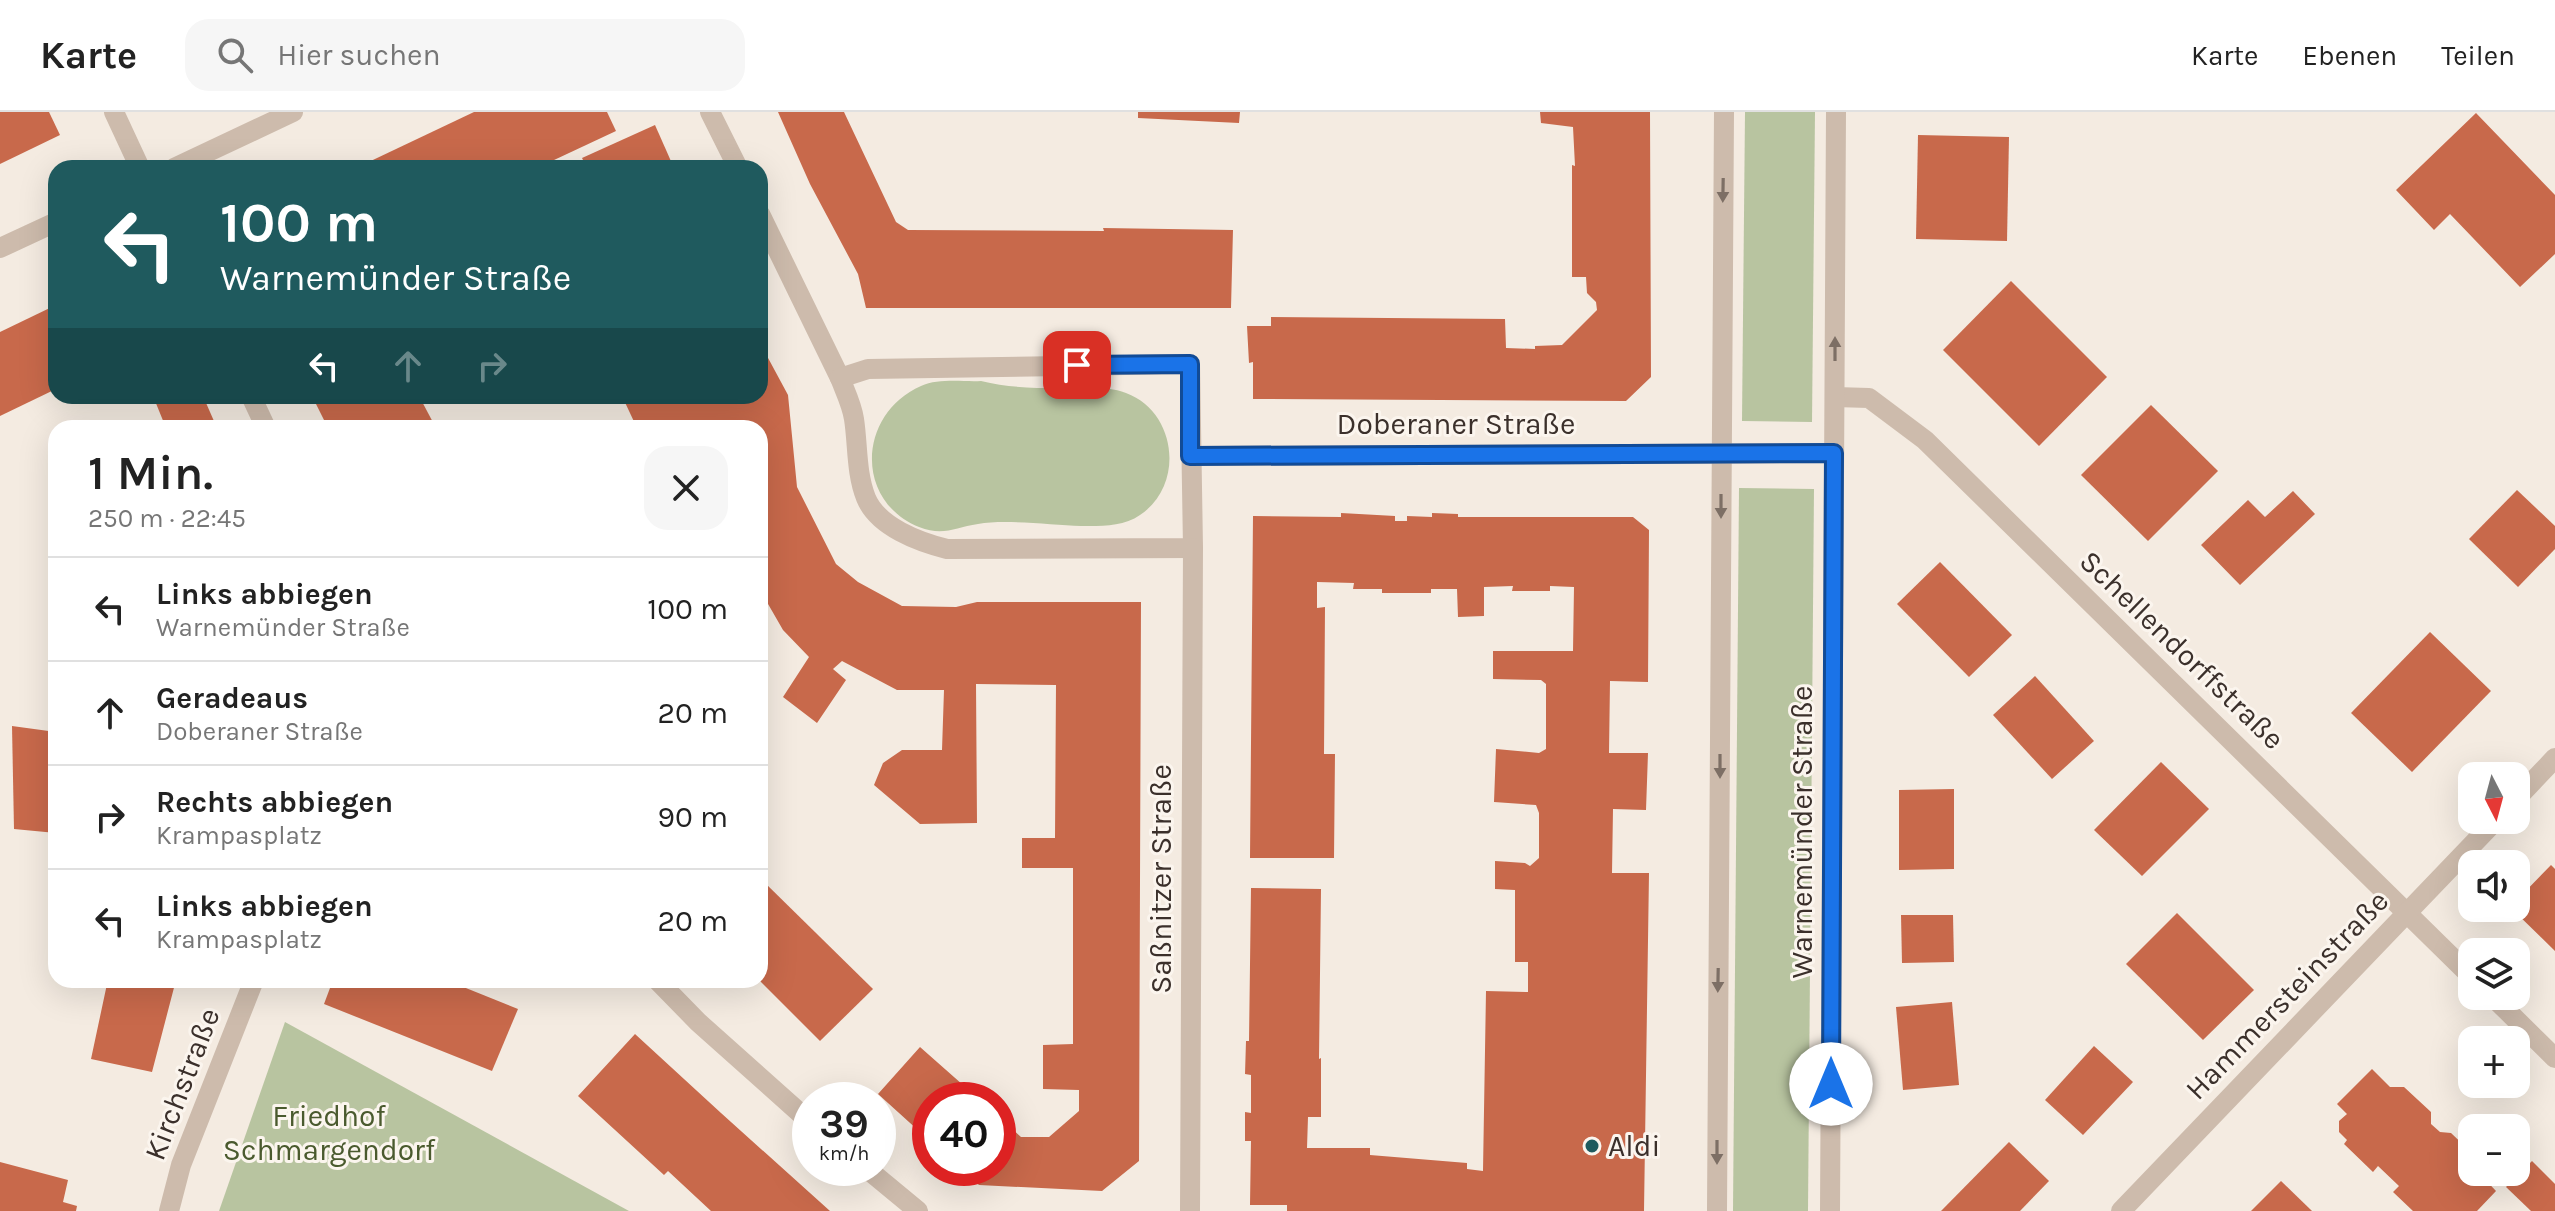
<!DOCTYPE html>
<html lang="de">
<head>
<meta charset="utf-8">
<style>
	:root { --surface:#fff; --page:#f6f6f6; --text:#222; --muted:#767676; --line:#e0e0e0 }
	body { margin:0; font-family:Karla,sans-serif; background:var(--page); color:var(--text); height:100vh; display:flex; flex-direction:column; font-size:30px; white-space:nowrap }
	* { box-sizing:border-box; margin:0 }
	p { font-size:26px; color:var(--muted) }
	.icon { flex:none; width:44px; height:44px; fill:none; stroke:currentColor; stroke-width:2; stroke-linecap:round; stroke-linejoin:round }
	.map { position:relative; flex:1; overflow:hidden }
	.details { position:absolute; left:48px; top:308px; width:720px; height:568px; display:flex; flex-direction:column; background:var(--surface); border-radius:24px; box-shadow:0 8px 32px #0002 }
	.details>* { flex:none }
	.top-card { position:absolute; left:48px; top:48px; width:720px; height:244px; border-radius:24px; box-shadow:0 8px 32px #0002; background:#1f5a5e; color:#fff; overflow:hidden }
	.needle { width:52px; rotate:174deg }
	.tools { position:absolute; left:2458px; top:650px; display:grid; gap:16px }
	.tools a { display:grid; place-items:center; width:72px; height:72px; border-radius:16px; background:var(--surface); box-shadow:0 8px 32px #0002; font-size:40px }
	.speed { position:absolute; left:792px; top:970px; display:flex; gap:16px; font-size:40px; font-weight:700; text-align:center }
	.speed>* { display:grid; place-content:center; width:104px; height:104px; border-radius:50%; background:var(--surface); box-shadow:0 8px 32px #0002; line-height:1 }
	.speed small { font-size:20px; font-weight:400 }
	.speed .limit { border:12px solid #d22; background:#fff; color:#111 }
	.pin { position:absolute; display:grid; place-items:center; width:68px; height:68px; color:#fff; margin:-34px; border-radius:16px; box-shadow:0 4px 12px #0006 }
	.me { position:absolute; width:88px; margin:-44px; rotate:0deg; stroke-linejoin:round; filter:drop-shadow(0 0 6px #0008) }
	.turn { display:flex; align-items:center; gap:28px; height:168px; padding:0 40px; font-size:36px }
	.turn .icon { width:104px; height:104px; stroke-width:2.5 }
	.turn b { display:block; font-size:56px; line-height:68px }
	.lanes { display:flex; align-items:center; height:76px; padding:0 40px; background:#0003; justify-content:center; gap:40px; direction:ltr }
	.lanes .off { opacity:.35 }
	.round { display:grid; place-items:center; flex:none; width:84px; height:84px; border-radius:24px; background:var(--page) }
	.overview { display:flex; align-items:center; justify-content:space-between; height:136px; padding:0 40px }
	h1 { font-size:48px; font-weight:600; line-height:60px }
	ul { padding:0; list-style:none }
	li { display:flex; align-items:center; gap:24px; height:104px; padding:0 40px; border-top:2px solid var(--line) }
	li div { flex:1 }
	li b { display:block; font-size:30px }
	li em { font-style:normal }
	header { display:flex; align-items:center; gap:48px; box-sizing:border-box; height:112px; padding:0 40px; background:var(--surface); border-bottom:2px solid var(--line) }
	header strong { font-size:38px }
	nav { display:flex; gap:44px; margin-inline-start:auto; font-size:28px }
	.search { width:560px; height:72px; background:var(--page); display:flex; align-items:center; gap:20px; box-sizing:border-box; padding:0 28px; border-radius:24px; color:var(--muted); font-size:30px }
	.map>svg:first-child { display:block }
</style>
</head>
<body>
<header>
<strong>Karte</strong>
<div class="search"><svg class="icon" aria-label="search" viewBox="0 0 24 24"><circle cx="10" cy="10" r="6"/><path d="M15 15l6 6"/></svg>Hier suchen</div>
<nav><a>Karte</a><a>Ebenen</a><a>Teilen</a></nav>
</header>
<div class="map">
<svg width="2555" height="1099" viewBox="0 0 2555 1099">
	<rect width="100%" height="100%" fill="#f4ebe1"/>
	<g fill="#b8c4a0">
		<polygon points="1745,0 1815,0 1812,310 1742,309"/>
		<path d="M981 269C1013 277 1045 276 1078 276 1094 276 1111 275 1126 281 1177 300 1185 373 1140 403 1123 415 1101 414 1081 414 1052 413 1005 407 978 412 955 415 944 425 919 415 853 388 859 301 921 274 939 266 963 270 981 269Z"/>
		<polygon points="1739,376 1814,377 1808,1099 1733,1099"/>
		<polygon points="285,910 629,1099 219,1099"/>
	</g>
	<g fill="#c8694b">
		<polygon points="0,0 49,0 60,23 0,52"/>
		<polygon points="474,0 607,0 616,19 537,56 356,56"/>
		<polygon points="778,0 844,0 896,110 908,118 1104,119 1103,116 1233,118 1231,196 866,196 858,162 810,72"/>
		<polygon points="1138,0 1240,0 1239,11 1138,6"/>
		<polygon points="1540,0 1650,0 1651,265 1626,289 1253,287 1253,250 1249,251 1247,214 1271,214 1271,205 1505,207 1506,236 1535,237 1535,234 1562,233 1597,198 1596,190 1587,181 1586,165 1572,165 1572,53 1575,54 1573,15 1541,11"/>
		<polygon points="2476,1 2555,83 2555,142 2520,175 2450,102 2434,118 2396,78"/>
		<polygon points="655,13 674,56 587,56 582,46"/>
		<polygon points="1918,23 2009,25 2007,129 1916,127"/>
		<polygon points="2011,169 2107,265 2039,334 1943,238"/>
		<polygon points="56,193 56,277 0,304 0,220"/>
		<polygon points="760,231 788,283 797,375 836,452 858,470 902,494 956,495 977,490 1141,490 1139,1049 1102,1079 979,1073 960,1056 998,1056 998,1004 1021,1025 1049,1025 1079,999 1079,978 1043,977 1043,933 1073,932 1073,756 1022,756 1022,726 1055,726 1056,573 976,572 977,711 920,712 874,673 883,651 902,638 942,638 944,578 897,578 842,549 833,557 846,568 817,611 783,585 809,545 783,518 760,478 760,316 720,316 717,310 705,316 637,316 622,284 760,284"/>
		<polygon points="153,284 203,284 217,316 166,316"/>
		<polygon points="312,284 419,284 436,316 328,316"/>
		<polygon points="2151,293 2218,359 2148,429 2081,363"/>
		<polygon points="2517,378 2555,414 2555,437 2518,475 2469,427"/>
		<polygon points="2293,379 2315,402 2240,473 2201,433 2248,388 2265,405"/>
		<polygon points="1341,401 1395,404 1395,409 1407,409 1407,404 1432,405 1432,401 1458,402 1458,405 1633,405 1649,418 1648,570 1610,569 1609,641 1648,641 1646,698 1613,697 1612,761 1649,761 1644,1099 1287,1099 1287,1093 1250,1093 1251,1029 1245,1029 1245,1000 1251,1001 1251,963 1245,962 1246,929 1249,929 1251,776 1321,777 1319,947 1321,946 1321,1005 1308,1005 1307,1036 1370,1036 1370,1043 1467,1051 1467,1057 1483,1059 1486,879 1528,880 1528,850 1515,850 1515,778 1495,777 1495,749 1525,751 1530,754 1539,746 1539,701 1536,693 1494,690 1496,637 1539,641 1546,637 1546,572 1541,568 1493,567 1493,539 1573,539 1574,475 1550,474 1550,479 1512,479 1513,474 1484,475 1484,504 1458,505 1457,477 1431,477 1431,481 1382,481 1382,477 1353,477 1354,471 1317,470 1317,496 1325,495 1324,642 1335,642 1334,746 1250,746 1253,404 1341,405"/>
		<polygon points="1940,450 2012,523 1969,565 1897,492"/>
		<polygon points="2430,520 2491,579 2412,660 2351,601"/>
		<polygon points="2035,564 2094,629 2052,667 1993,603"/>
		<polygon points="12,614 56,620 56,721 14,717"/>
		<polygon points="2161,650 2209,697 2142,764 2094,718"/>
		<polygon points="1954,677 1954,757 1899,758 1899,678"/>
		<polygon points="2551,753 2555,757 2555,839 2511,796 2516,796 2516,789"/>
		<polygon points="760,766 873,877 820,929 760,869"/>
		<polygon points="2177,801 2254,878 2203,928 2126,852"/>
		<polygon points="1901,803 1953,803 1954,850 1902,851"/>
		<polygon points="115,868 176,868 152,960 91,947 107,872 113,873"/>
		<polygon points="333,868 446,868 518,897 492,959 324,892"/>
		<polygon points="1952,890 1959,973 1903,978 1896,895"/>
		<polygon points="635,922 721,1001 830,1099 711,1099 668,1059 664,1063 578,984"/>
		<polygon points="2094,934 2133,970 2083,1023 2045,988"/>
		<polygon points="920,935 980,988 930,988 930,1029 878,982"/>
		<polygon points="2372,957 2390,975 2404,975 2431,1000 2431,1012 2440,1020 2451,1021 2472,1041 2472,1060 2478,1060 2496,1079 2477,1099 2413,1099 2393,1080 2399,1074 2378,1054 2373,1060 2344,1032 2347,1028 2339,1020 2339,1009 2347,1002 2337,992"/>
		<polygon points="2009,1030 2049,1069 2020,1099 1941,1099"/>
		<polygon points="2532,1049 2555,1072 2555,1099 2531,1099 2506,1075"/>
		<polygon points="0,1050 68,1068 63,1090 77,1094 76,1099 0,1099"/>
		<polygon points="2281,1069 2312,1099 2251,1099"/>
	</g>
	<g fill="none" stroke-linecap="round" stroke-linejoin="round">
		<g stroke="#cdbbac" stroke-width="20">
			<polyline points="114,0 140,56"/>
			<polyline points="710,0 738,56"/>
			<polyline points="174,56 293,0"/>
			<polyline points="760,102 840,266"/>
			<polyline points="0,136 56,110"/>
			<path d="M1190 252 1193 436 947 437C919 430 878 415 866 386 856 361 858 333 854 307 852 293 845 279 840 266L868 257Z"/>
			<polyline points="251,284 266,316"/>
			<polyline points="1835,285 1869,286 1925,328 2472,865"/>
			<polyline points="1190,344 1834,341"/>
			<polyline points="2516,687 2555,646"/>
			<polyline points="657,868 698,910 810,1010"/>
			<polyline points="2492,884 2555,946"/>
			<polyline points="866,1056 918,1099"/>
			<polyline points="169,1099 181,1053 254,868"/>
			<polyline points="1190,1099 1193,436"/>
			<polyline points="1717,1099 1724,0"/>
			<polyline points="1830,1099 1836,0"/>
			<polyline points="2121,1099 2496,708"/>
		</g>
	</g>
	<defs><path id="oneway-solid" d="M-6-.8H1V-3.2L6.5 0L1 3.2V.8H-6Z" transform="scale(2)"/></defs>
	<g fill="#7d6f65">
		<use href="#oneway-solid" transform="translate(1723 78) rotate(91)"/>
		<use href="#oneway-solid" transform="translate(1835 237) rotate(-90)"/>
		<use href="#oneway-solid" transform="translate(1721 394) rotate(90)"/>
		<use href="#oneway-solid" transform="translate(1720 654) rotate(90)"/>
		<use href="#oneway-solid" transform="translate(1718 868) rotate(91)"/>
		<use href="#oneway-solid" transform="translate(1717 1040) rotate(90)"/>
	</g>
	<g fill="none" stroke-linecap="round" stroke-linejoin="round">
		<g stroke="#114b97" stroke-width="20">
			<polyline id="route" points="1077,253 1190,252 1190,344 1834,341 1831,972"/>
		</g>
		<use href="#route" stroke="#1a73e8" stroke-width="14"/>
	</g>
	<circle fill="#1f5a5e" stroke="#fbf5ee" stroke-width="3" cx="1592" cy="1034" r="8"/>
	<g text-anchor="middle" stroke-width="6" stroke-linejoin="round" paint-order="stroke">
		<g font-size="30" fill="#3b302b" stroke="#fbf5ee">
			<text x="1456" y="322">Doberaner Straße</text>
			<text transform="translate(2182 538) rotate(44)" y="10">Schellendorffstraße</text>
			<text transform="translate(1802 720) rotate(-90)" y="10">Warnemünder Straße</text>
			<text transform="translate(1161 767) rotate(-90)" y="10">Saßnitzer Straße</text>
			<text transform="translate(2287 883) rotate(-46)" y="10">Hammersteinstraße</text>
			<text transform="translate(182 972) rotate(-69)" y="10">Kirchstraße</text>
		</g>
		<g font-size="30" fill="#4a5a2e" stroke="#fbf5ee">
			<text x="329" y="1014">Friedhof<tspan x="329" dy="34">Schmargendorf</tspan></text>
		</g>
		<g font-size="30" fill="#3b302b" stroke="#fbf5ee" text-anchor="start">
			<text x="1608" y="1044">Aldi</text>
		</g>
	</g>
</svg>
<div class="tools">
<a><svg class="needle" viewBox="-14 -14 28 28"><path d="M0-13l5 13h-10z" fill="#e53935"/><path d="M0 13l5-13h-10z" fill="#767676"/></svg></a>
<a><svg class="icon" aria-label="sound" viewBox="0 0 24 24"><path d="M4 9h4l5-4v14l-5-4H4zM17 9q2 3 0 6"/></svg></a>
<a><svg class="icon" aria-label="layers" viewBox="0 0 24 24"><path d="M12 4l9 5-9 5-9-5zM3 14l9 5 9-5"/></svg></a>
<a>+</a>
<a>−</a>
</div>
<div class="speed"><div>39<small>km/h</small></div><div class="limit">40</div></div>
<div class="pin" style="left:1077px;top:253px;background:#d93025"><svg class="icon" aria-label="arrive" viewBox="0 0 24 24"><path d="M6 21V4h12l-3 4 3 4H6"/></svg></div>
<svg class="me" style="left:1831px;top:972px" viewBox="-20 -20 40 40"><circle r="19" fill="#fff"/><path d="M0-13L10 11 0 6-10 11z" fill="#1a73e8"/></svg>
<div class="top-card">
<div class="turn"><svg class="icon" aria-label="left" viewBox="0 0 24 24"><path d="M17 20v-9H6M10 6l-5 5 5 5"/></svg><div><b>100 m</b>Warnemünder Straße</div></div>
<div class="lanes"><svg class="icon" aria-label="left" viewBox="0 0 24 24"><path d="M17 20v-9H6M10 6l-5 5 5 5"/></svg><svg class="icon off" aria-label="ahead" viewBox="0 0 24 24"><path d="M12 20V5M6 11l6-6 6 6"/></svg><svg class="icon off" aria-label="right" viewBox="0 0 24 24"><path d="M7 20v-9h11M14 6l5 5-5 5"/></svg></div>
</div>
<section class="details">
<div class="overview"><div><h1>1 Min.</h1><p>250 m · 22:45</p></div><a class="round"><svg class="icon" aria-label="close" viewBox="0 0 24 24"><path d="M6 6l12 12M18 6L6 18"/></svg></a></div>
<ul>
<li><svg class="icon" aria-label="left" viewBox="0 0 24 24"><path d="M17 20v-9H6M10 6l-5 5 5 5"/></svg><div><b>Links abbiegen</b><p>Warnemünder Straße</p></div><em>100 m</em></li>
<li><svg class="icon" aria-label="ahead" viewBox="0 0 24 24"><path d="M12 20V5M6 11l6-6 6 6"/></svg><div><b>Geradeaus</b><p>Doberaner Straße</p></div><em>20 m</em></li>
<li><svg class="icon" aria-label="right" viewBox="0 0 24 24"><path d="M7 20v-9h11M14 6l5 5-5 5"/></svg><div><b>Rechts abbiegen</b><p>Krampasplatz</p></div><em>90 m</em></li>
<li><svg class="icon" aria-label="left" viewBox="0 0 24 24"><path d="M17 20v-9H6M10 6l-5 5 5 5"/></svg><div><b>Links abbiegen</b><p>Krampasplatz</p></div><em>20 m</em></li>
</ul>
</section>
</div>
</body>
</html>
